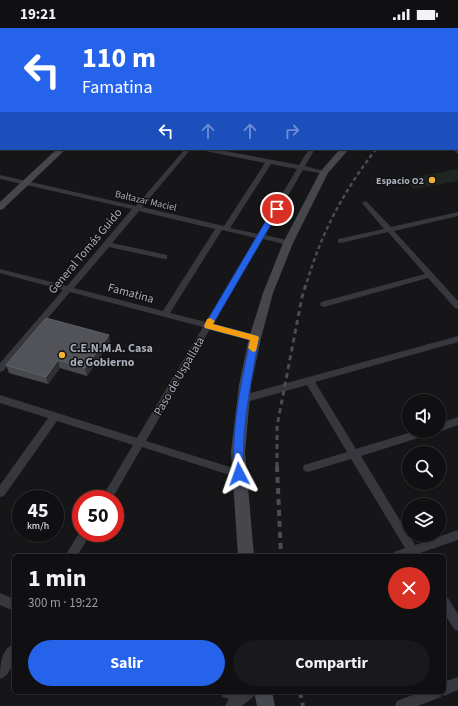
<!DOCTYPE html>
<html lang="es">
<head>
<meta charset="utf-8">
<style>
	:root { --surface:#101012; --page:#19191b; --text:#f1f3f6; --muted:#9c9d9f; --line:#303032; --accent:#2563eb }
	body { margin:0; font-family:"Source Sans 3",sans-serif; background:var(--page); color:var(--text); height:100vh; display:flex; flex-direction:column; font-size:15px; white-space:nowrap }
	* { box-sizing:border-box; margin:0 }
	p { font-size:13px; color:var(--muted) }
	.icon { flex:none; width:22px; height:22px; fill:none; stroke:currentColor; stroke-width:2; stroke-linecap:round; stroke-linejoin:round }
	.map { position:relative; flex:1; overflow:hidden }
	.details { position:absolute; left:12px; top:526px; width:434px; height:140px; display:flex; flex-direction:column; background:var(--surface); border-radius:6px; box-shadow:0 1px 3px #0004,0 0 0 1px var(--line) }
	.details>* { flex:none }
	.banner { position:absolute; left:0px; top:0px; width:458px; height:122px; box-shadow:0 1px 3px #0004,0 0 0 1px var(--line); background:#2563eb; color:#fff; overflow:hidden }
	.controls { position:absolute; left:402px; top:366px; display:grid; gap:8px }
	.controls a { display:grid; place-items:center; width:44px; height:44px; border-radius:50%; background:var(--surface); box-shadow:0 1px 3px #0004,0 0 0 1px var(--line); font-size:20px }
	.speed { position:absolute; left:12px; top:462px; display:flex; gap:8px; font-size:20px; font-weight:700; text-align:center }
	.speed>* { display:grid; place-content:center; width:52px; height:52px; border-radius:50%; background:var(--surface); box-shadow:0 1px 3px #0004,0 0 0 1px var(--line); line-height:1 }
	.speed small { font-size:10px; font-weight:400 }
	.speed .limit { border:6px solid #d22; background:#fff; color:#111 }
	.pin { position:absolute; display:grid; place-items:center; width:34px; height:34px; color:#fff; margin:-17px; border:2px solid #fff; border-radius:50%; box-shadow:0 1px 4px #0007 }
	.me { position:absolute; width:44px; margin:-22px; rotate:356deg; stroke-linejoin:round; filter:drop-shadow(0 0 3px #0008) }
	.turn { display:flex; align-items:center; gap:14px; height:84px; padding:0 16px; font-size:18px }
	.turn .icon { width:52px; height:52px; stroke-width:2.5 }
	.turn b { display:block; font-size:28px; line-height:34px }
	.lanes { display:flex; align-items:center; height:38px; padding:0 16px; background:#0003; justify-content:center; gap:20px; direction:ltr }
	.lanes .off { opacity:.35 }
	.round { display:grid; place-items:center; flex:none; width:42px; height:42px; border-radius:21px; background:var(--page) }
	.head { display:flex; align-items:center; justify-content:space-between; height:68px; padding:0 16px }
	h1 { font-size:24px; font-weight:700; line-height:30px }
	.cta { display:flex; gap:8px; margin-top:auto; padding:8px 16px }
	.cta a { flex:1; height:46px; border-radius:24px; background:var(--accent); color:#fff; font-size:16px; font-weight:700; line-height:46px; text-align:center }
	.cta a+a { background:var(--page); color:var(--text) }
	.status { display:flex; justify-content:space-between; align-items:center; height:28px; padding:0 20px; background:var(--surface); direction:ltr }
	.status svg { height:11px; fill:currentColor }
	.map>svg:first-child { display:block }
</style>
</head>
<body>
<div class="status"><b>19:21</b><svg viewBox="0 0 49 12"><path d="M0 12V9h3v3zM5 12V6h3v6zM10 12V3h3v9zM15 12V0h3v12zM26 1h20v11H26zM47 4h2v5h-2z"/></svg></div>
<div class="map">
<svg width="458" height="678" viewBox="0 0 458 678">
	<rect width="100%" height="100%" fill="#161618"/>
	<polygon fill="#1e261f" points="458,141 458,153 413,161 405,151"/>
	<g fill="none" stroke-linecap="round" stroke-linejoin="round">
		<g fill="#37383d" fill-rule="evenodd">
			<rect x="69" y="0" width="11" height="1"/>
			<rect x="286" y="0" width="4" height="1"/>
			<rect x="323" y="0" width="12" height="1"/>
			<rect x="427" y="0" width="4" height="1"/>
			<rect x="457" y="17" width="1" height="2"/>
			<polygon points="0,81 1,82 1,86 0,85"/>
			<rect x="457" y="97" width="1" height="4"/>
			<polygon points="457,120 458,120 458,126 452,121 457,121"/>
			<path d="M185 121H191L142 179 224 198 265 135 205 123 202 121H215L299 137 309 121H315L305 138 327 144 324 146 303 142 265 207 291 213 292 215 288 217 263 211 213 296 258 308 259 310 258 312 255 313 210 301 146 413 243 443 244 446 243 449 239 450 142 419 112 471H101L133 417 57 393 4 468 0 469V457L48 390 0 375V367L137 410 203 299 70 264 3 343 0 344V335L63 262 0 245V241L67 258 132 181 0 151V147L136 178ZM271 136 297 141 258 206 230 200ZM139 183 215 201 163 283 74 260 109 219 164 231H167V227L112 215ZM222 202 256 210 206 294 170 285Z"/>
			<polygon points="365,173 367,174 391,199 458,184 458,188 394,203 458,273 458,281 455,280 428,250 324,279 321,278 320,276 321,274 425,246 388,204 341,215 338,215 338,211 384,201 362,175"/>
			<polygon points="458,308 458,314 315,354 356,421 415,403 433,403 431,406 361,428 415,517 458,502 458,512 420,525 422,528 392,528 394,524 405,520 351,431 308,444 304,443 303,440 304,437 347,424 307,357 243,375 240,373 238,371 240,369 243,367"/>
			<polygon points="458,389 458,397 439,404 436,403 439,403 439,396"/>
			<polygon points="81,502 81,505 91,505 77,528 65,528"/>
			<polygon points="0,565 14,571 14,583 0,577"/>
			<polygon points="444,568 448,570 458,586 458,603 454,601 444,585"/>
			<path d="M14 616C14 628 14 646 0 651 0 639 0 621 14 616Z"/>
			<polygon points="458,649 458,662 444,668 442,666 441,669 418,678 395,678 397,673 420,664 444,664 444,654"/>
			<polygon points="220,664 255,664 253,669 242,678 225,678 229,671 222,669"/>
		</g>
		<g fill="#45474d" fill-rule="evenodd">
			<polygon points="0,32 1,32 0,37"/>
			<rect x="457" y="33" width="1" height="4"/>
			<polygon points="57,121 66,121 3,181 0,182 0,174"/>
			<polygon points="340,121 349,121 328,145 293,215 273,265 261,310 251,357 245,424 254,528 238,528 231,424 239,357 249,310 263,265 283,215 320,144"/>
			<polygon points="254,664 272,664 275,678 257,678"/>
		</g>
		<g fill="#53555c" fill-rule="evenodd">
			<polygon points="75,0 84,0 74,1"/>
			<polygon points="1,60 1,66 0,67 0,61"/>
		</g>
		<path stroke="#4a4c52" stroke-width="2.5" stroke-dasharray="4 3" stroke-linecap="butt" d="M307 254C322 203 344 163 376 121"/>
		<polyline stroke="#4a4c52" stroke-width="3" stroke-dasharray="5 4" stroke-linecap="butt" points="277,439 277,398 302,269 307,253"/>
		<g stroke="#4a4c52" stroke-width="4" stroke-dasharray="6 5" stroke-linecap="butt">
			<polyline points="277,438 281,528"/>
			<polyline points="300,664 303,678"/>
		</g>
	</g>
	<g fill="#47494d">
		<polygon points="101,0 185,0 184,1 101,1"/>
		<polygon points="110,314 87,348 60,340 48,356 9,345 6,337"/>
	</g>
	<g fill="#2f3033">
		<polygon points="109,307 110,314 87,348 85,340"/>
		<polygon points="58,332 60,340 48,356 46,349"/>
	</g>
	<g fill="#525359" stroke="#5f6168">
		<polygon points="118,0 180,0 179,1 125,1"/>
		<polygon points="46,290 109,307 85,340 58,332 46,349 6,337"/>
	</g>
	<path fill="#2563eb" stroke="#184099" d="M274 179 280 181 213 296 258 308 259 310C251 355 241 400 244 446L239 450 234 446C231 400 241 356 250 312L205 300 204 298Z"/>
	<polygon fill="#f59e0b" points="210,290 215,293 213,296 258,308 259,310 256,323 253,324 248,320 250,312 205,300 204,298 207,291"/>
	<g fill="#f2b134" stroke="#111113" stroke-width="1.5">
		<circle cx="432" cy="152" r="4"/>
		<circle cx="62" cy="327" r="4"/>
	</g>
	<g text-anchor="middle" stroke-width="3" stroke-linejoin="round" paint-order="stroke">
		<g font-size="10" font-weight="bold" fill="#a8adb8" stroke="#111113" text-anchor="end">
			<text x="424" y="156">Espacio O2</text>
		</g>
		<g font-size="10" fill="#a8adb8" stroke="#111113">
			<text transform="translate(146 172) rotate(13)" y="4">Baltazar Maciel</text>
		</g>
		<g font-size="12" fill="#a8adb8" stroke="#111113">
			<text transform="translate(85 223) rotate(-50)" y="4">General Tomás Guido</text>
			<text transform="translate(131 265) rotate(15)" y="4">Famatina</text>
			<text transform="translate(179 348) rotate(-60)" y="4">Paso de Uspallata</text>
		</g>
		<g font-size="12" font-weight="bold" fill="#a8adb8" stroke="#111113" text-anchor="start">
			<text x="70" y="324">C.E.N.M.A. Casa<tspan x="70" dy="14">de Gobierno</tspan></text>
		</g>
	</g>
</svg>
<div class="controls">
<a><svg class="icon" aria-label="sound" viewBox="0 0 24 24"><path d="M4 9h4l5-4v14l-5-4H4zM17 9q2 3 0 6"/></svg></a>
<a><svg class="icon" aria-label="search" viewBox="0 0 24 24"><circle cx="10" cy="10" r="6"/><path d="M15 15l6 6"/></svg></a>
<a><svg class="icon" aria-label="layers" viewBox="0 0 24 24"><path d="M12 4l9 5-9 5-9-5zM3 14l9 5 9-5"/></svg></a>
</div>
<div class="speed"><div>45<small>km/h</small></div><div class="limit">50</div></div>
<div class="pin" style="left:277px;top:181px;background:#d93025"><svg class="icon" aria-label="arrive" viewBox="0 0 24 24"><path d="M6 21V4h12l-3 4 3 4H6"/></svg></div>
<svg class="me" style="left:239px;top:446px" viewBox="-20 -20 40 40"><path d="M0-17L14 15 0 8-14 15z" fill="#2563eb" stroke="#fff" stroke-width="4"/></svg>
<div class="banner">
<div class="turn"><svg class="icon" aria-label="left" viewBox="0 0 24 24"><path d="M17 20v-9H6M10 6l-5 5 5 5"/></svg><div><b>110 m</b>Famatina</div></div>
<div class="lanes"><svg class="icon" aria-label="left" viewBox="0 0 24 24"><path d="M17 20v-9H6M10 6l-5 5 5 5"/></svg><svg class="icon off" aria-label="ahead" viewBox="0 0 24 24"><path d="M12 20V5M6 11l6-6 6 6"/></svg><svg class="icon off" aria-label="ahead" viewBox="0 0 24 24"><path d="M12 20V5M6 11l6-6 6 6"/></svg><svg class="icon off" aria-label="right" viewBox="0 0 24 24"><path d="M7 20v-9h11M14 6l5 5-5 5"/></svg></div>
</div>
<section class="details">
<div class="head"><div><h1>1 min</h1><p>300 m · 19:22</p></div><a class="round" style="background:#d93025;color:#fff"><svg class="icon" aria-label="close" viewBox="0 0 24 24"><path d="M6 6l12 12M18 6L6 18"/></svg></a></div>
<div class="cta"><a>Salir</a><a>Compartir</a></div>
</section>
</div>
</body>
</html>
